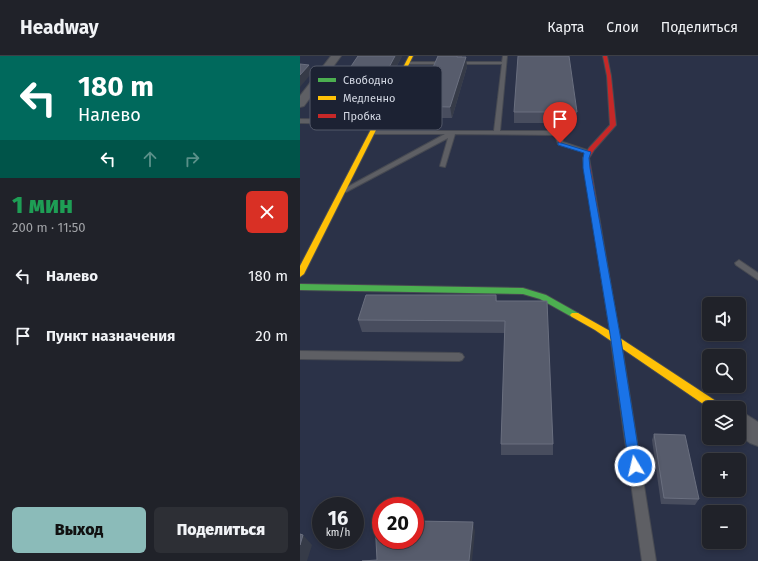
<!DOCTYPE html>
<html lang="ru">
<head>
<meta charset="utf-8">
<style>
	:root { --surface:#202229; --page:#2d2f35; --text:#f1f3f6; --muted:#a2a4a8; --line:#3d3f46; --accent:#8bbbb9 }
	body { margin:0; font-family:"Fira Sans",sans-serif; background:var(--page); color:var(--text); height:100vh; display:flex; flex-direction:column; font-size:15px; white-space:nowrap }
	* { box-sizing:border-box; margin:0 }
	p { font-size:13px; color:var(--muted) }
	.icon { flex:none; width:22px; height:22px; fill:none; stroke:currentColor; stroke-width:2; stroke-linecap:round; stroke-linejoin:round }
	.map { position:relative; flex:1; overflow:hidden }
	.details { display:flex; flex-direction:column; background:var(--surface); width:300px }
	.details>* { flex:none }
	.top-card { background:#00695c; color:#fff; overflow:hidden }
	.buttons { position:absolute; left:402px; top:241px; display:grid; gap:8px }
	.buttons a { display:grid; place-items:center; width:44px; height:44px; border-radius:6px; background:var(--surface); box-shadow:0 2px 6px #0003,0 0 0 1px var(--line); font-size:20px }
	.speed { position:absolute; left:12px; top:441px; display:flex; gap:8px; font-size:20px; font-weight:700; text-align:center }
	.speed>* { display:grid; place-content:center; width:52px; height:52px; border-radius:50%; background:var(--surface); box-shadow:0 2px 6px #0003,0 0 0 1px var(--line); line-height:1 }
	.speed small { font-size:10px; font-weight:400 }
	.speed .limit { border:6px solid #d22; background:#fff; color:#111 }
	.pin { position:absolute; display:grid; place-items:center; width:34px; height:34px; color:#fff; margin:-41px -17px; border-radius:50% 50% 50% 0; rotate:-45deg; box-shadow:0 0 4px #0007 }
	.pin .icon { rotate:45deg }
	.me { position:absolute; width:44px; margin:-22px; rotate:351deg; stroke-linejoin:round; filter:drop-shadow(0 0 3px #0008) }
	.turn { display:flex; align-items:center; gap:14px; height:84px; padding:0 12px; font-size:18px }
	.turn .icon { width:52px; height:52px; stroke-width:2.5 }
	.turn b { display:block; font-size:28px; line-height:34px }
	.lanes { display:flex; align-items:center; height:38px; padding:0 12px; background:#0003; justify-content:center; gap:20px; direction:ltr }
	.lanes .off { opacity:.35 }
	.round { display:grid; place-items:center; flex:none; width:42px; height:42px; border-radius:6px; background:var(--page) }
	.summary { display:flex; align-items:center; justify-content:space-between; height:68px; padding:0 12px }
	h1 { font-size:24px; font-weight:800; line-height:30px; color:#1e9e55 }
	.cta { display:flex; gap:8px; margin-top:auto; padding:8px 12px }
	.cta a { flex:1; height:46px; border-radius:6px; background:var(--accent); color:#111; font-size:16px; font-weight:800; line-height:46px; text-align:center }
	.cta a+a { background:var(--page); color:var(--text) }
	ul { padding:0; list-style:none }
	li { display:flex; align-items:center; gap:12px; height:60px; padding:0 12px }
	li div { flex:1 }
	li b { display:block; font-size:15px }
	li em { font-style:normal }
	header { display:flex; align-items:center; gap:24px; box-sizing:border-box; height:56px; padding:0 20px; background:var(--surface); border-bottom:1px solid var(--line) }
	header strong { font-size:19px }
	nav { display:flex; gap:22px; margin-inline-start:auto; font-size:14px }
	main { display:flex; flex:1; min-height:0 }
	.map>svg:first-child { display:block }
</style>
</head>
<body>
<header>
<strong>Headway</strong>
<nav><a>Карта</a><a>Слои</a><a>Поделиться</a></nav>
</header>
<main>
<section class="details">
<div class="top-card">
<div class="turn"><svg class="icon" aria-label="left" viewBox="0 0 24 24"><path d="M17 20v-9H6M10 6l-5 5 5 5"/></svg><div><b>180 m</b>Налево</div></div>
<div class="lanes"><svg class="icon" aria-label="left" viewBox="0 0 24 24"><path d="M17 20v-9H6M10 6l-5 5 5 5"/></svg><svg class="icon off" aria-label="ahead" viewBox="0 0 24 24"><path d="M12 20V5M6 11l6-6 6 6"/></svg><svg class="icon off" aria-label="right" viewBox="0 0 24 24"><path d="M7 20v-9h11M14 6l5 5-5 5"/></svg></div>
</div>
<div class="summary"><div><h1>1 мин</h1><p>200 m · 11:50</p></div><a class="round" style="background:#d93025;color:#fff"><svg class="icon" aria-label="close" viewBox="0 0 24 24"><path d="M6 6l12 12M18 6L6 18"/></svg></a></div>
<ul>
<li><svg class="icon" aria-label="left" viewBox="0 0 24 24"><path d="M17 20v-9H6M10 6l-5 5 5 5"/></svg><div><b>Налево</b></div><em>180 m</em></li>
<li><svg class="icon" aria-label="arrive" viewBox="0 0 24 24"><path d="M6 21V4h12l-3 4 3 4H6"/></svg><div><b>Пункт назначения</b></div><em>20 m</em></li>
</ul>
<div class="cta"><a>Выход</a><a>Поделиться</a></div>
</section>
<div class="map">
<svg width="458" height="505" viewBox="0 0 458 505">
	<rect width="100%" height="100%" fill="#2b2e37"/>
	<path fill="#2b3248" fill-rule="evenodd" d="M0 0H458V505H0ZM409 248H439V278H409ZM409 300H439V330H409ZM409 352H439V382H409ZM409 404H439V434H409ZM21 450H55V484H21ZM81 450H115V484H81ZM409 456H439V486H409Z"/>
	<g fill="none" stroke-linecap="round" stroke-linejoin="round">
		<g stroke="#474a52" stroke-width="2">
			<g id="lane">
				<polygon points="203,0 207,0 200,75 258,75 261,77 263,86 290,95 290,97 286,97 258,88 255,79 155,78 145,111 140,110 148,82 46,136 42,136 42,134 145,78 72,78 70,77 70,75 194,75 202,8 108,8 106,6 202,6"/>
				<polygon points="0,63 78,64 81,66 78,68 0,67"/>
				<polygon points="439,204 458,217 458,224 436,209 435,207"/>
				<polygon points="316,281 319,282 321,285 356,505 342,505 311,285 313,282"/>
				<polygon points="0,295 159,297 162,298 164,301 162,304 159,305 0,303"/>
			</g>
		</g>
		<g stroke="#474a52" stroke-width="2">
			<g id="street">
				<polygon points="31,0 41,0 4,50 0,51 0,40"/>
				<polygon points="439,356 447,359 458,366 458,390 450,387 439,379"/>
			</g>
		</g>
		<g stroke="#474a52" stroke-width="2">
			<polygon id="fast" points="0,228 223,232 246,239 278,257 280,259 278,261 272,261 240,243 223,238 0,234"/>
		</g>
		<g stroke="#474a52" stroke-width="2">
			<g id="slow">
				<polygon points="109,0 113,0 4,218 0,221 0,210"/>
				<polygon points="306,222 310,225 320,282 422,349 423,352 409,352 295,274 272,261 270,259 272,257 278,257 310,275 302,225"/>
			</g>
		</g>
		<g stroke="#474a52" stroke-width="2">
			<polygon id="jam" points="303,0 307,0 311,20 316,69 294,94 289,102 310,225 306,228 302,225 283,102 289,92 310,69 307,20"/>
		</g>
		<use href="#lane" fill="#5e5f64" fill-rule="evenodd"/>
		<use href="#street" fill="#5e5f64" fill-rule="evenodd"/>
		<use href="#fast" fill="#4caf50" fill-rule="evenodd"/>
		<use href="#slow" fill="#ffc107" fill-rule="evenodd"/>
		<use href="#jam" fill="#c62828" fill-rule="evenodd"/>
	</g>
	<g fill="#484d5e">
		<polygon points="102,0 74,54 32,54 29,43"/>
		<polygon points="138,0 162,0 162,1 167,11 152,62 118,62 116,50"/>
		<polygon points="214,56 277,56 276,67 214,67"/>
		<polygon points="196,239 197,245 253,388 253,399 201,399 201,388 205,277 62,276 58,264"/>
		<polygon points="354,378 399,443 395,449 361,448 352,384"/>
	</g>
	<g fill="#363b48">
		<polygon points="95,0 102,0 74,54 72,43"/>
		<polygon points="166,1 167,11 152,62 150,51"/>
		<polygon points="9,9 12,17 0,31 0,19"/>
		<polygon points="173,466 175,476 172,505 169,505"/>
		<polygon points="3,479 12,489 7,505 0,505 0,489"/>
	</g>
	<g fill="#575c6c" stroke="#6a6f7f">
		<polygon points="58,0 95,0 72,43 29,43"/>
		<polygon points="138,0 157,0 157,1 166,1 150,51 116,50"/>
		<polygon points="218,0 269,0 277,56 214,56"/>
		<polygon points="0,8 9,9 0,19"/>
		<polygon points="66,239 196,239 196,245 247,245 253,388 201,388 205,265 58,264"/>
		<polygon points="354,378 385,379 399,443 364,442"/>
		<polygon points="75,465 81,465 81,484 115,484 115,465 173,466 169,505 62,505 77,504"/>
		<polygon points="0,478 3,479 0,489"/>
	</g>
	<polygon fill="#1a73e8" stroke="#114b97" points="258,86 291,96 289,102 290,112 321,284 341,410 339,414 335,416 331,414 329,410 311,284 283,112 283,102 284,97 258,89"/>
	<rect x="10" y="10" width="132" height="64" rx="6" fill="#1c2233" stroke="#535868" stroke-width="1"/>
	<rect x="18" y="22" width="18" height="4" fill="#4caf50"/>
	<rect x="18" y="40" width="18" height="4" fill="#ffc107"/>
	<rect x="18" y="58" width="18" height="4" fill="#c62828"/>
	<g font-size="11" fill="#d2d7e2">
		<text x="43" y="28">Свободно</text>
		<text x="43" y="46">Медленно</text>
		<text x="43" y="64">Пробка</text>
	</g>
</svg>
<div class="buttons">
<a><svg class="icon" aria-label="sound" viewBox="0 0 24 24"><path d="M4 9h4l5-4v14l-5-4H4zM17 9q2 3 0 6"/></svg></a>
<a><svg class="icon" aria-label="search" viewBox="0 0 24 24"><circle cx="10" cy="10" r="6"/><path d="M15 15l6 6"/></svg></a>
<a><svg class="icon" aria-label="layers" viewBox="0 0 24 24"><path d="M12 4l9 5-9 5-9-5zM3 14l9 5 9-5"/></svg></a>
<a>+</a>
<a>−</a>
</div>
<div class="speed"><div>16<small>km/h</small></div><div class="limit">20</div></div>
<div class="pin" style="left:260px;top:87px;background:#d93025"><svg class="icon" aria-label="arrive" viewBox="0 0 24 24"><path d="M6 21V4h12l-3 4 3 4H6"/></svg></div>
<svg class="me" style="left:335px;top:410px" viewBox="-20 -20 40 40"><circle r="17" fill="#1a73e8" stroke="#fff" stroke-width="3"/><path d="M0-11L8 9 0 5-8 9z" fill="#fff"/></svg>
</div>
</main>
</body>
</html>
